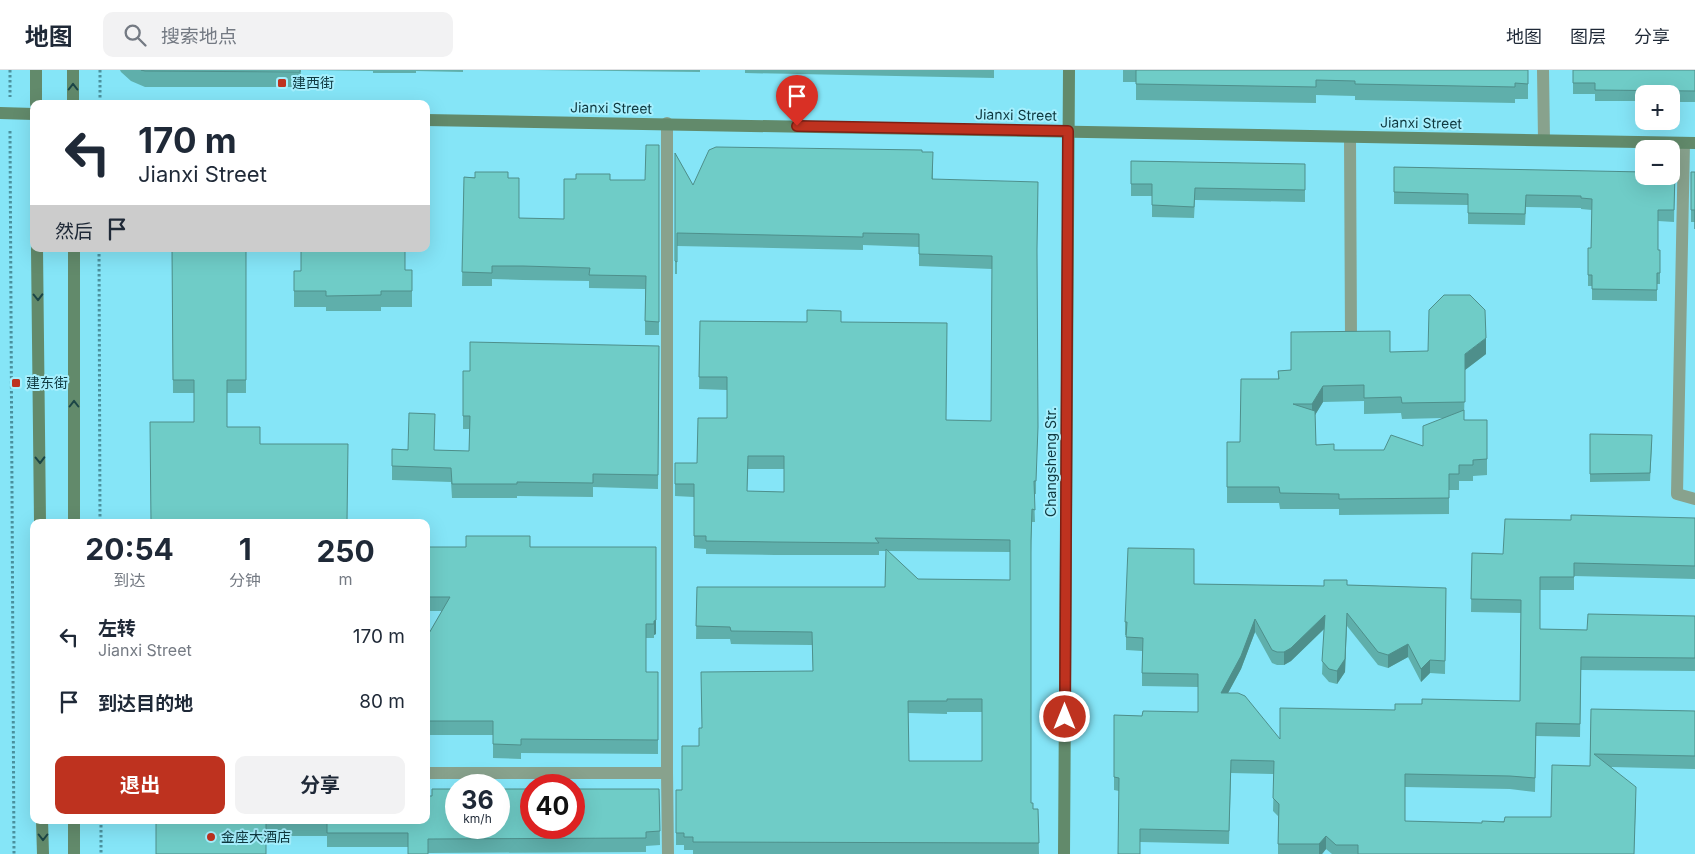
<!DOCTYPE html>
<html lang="zh">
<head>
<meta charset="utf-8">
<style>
	:root { --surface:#fff; --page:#f2f2f3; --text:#1f2937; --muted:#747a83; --line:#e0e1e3; --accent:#be321f }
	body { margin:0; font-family:Inter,"Noto Sans SC",sans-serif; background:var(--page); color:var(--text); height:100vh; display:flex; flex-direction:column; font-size:19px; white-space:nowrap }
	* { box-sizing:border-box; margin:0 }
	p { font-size:16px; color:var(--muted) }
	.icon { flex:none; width:28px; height:28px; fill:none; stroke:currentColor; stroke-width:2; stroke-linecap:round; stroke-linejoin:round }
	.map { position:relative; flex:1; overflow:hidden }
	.sheet { position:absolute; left:30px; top:449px; width:400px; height:305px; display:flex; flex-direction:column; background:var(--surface); border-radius:10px; box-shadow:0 5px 20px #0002 }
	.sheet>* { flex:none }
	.guide { position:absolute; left:30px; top:30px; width:400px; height:152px; border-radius:10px; box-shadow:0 5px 20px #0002; background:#fff; color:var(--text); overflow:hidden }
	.fabs { position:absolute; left:1635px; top:15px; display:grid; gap:10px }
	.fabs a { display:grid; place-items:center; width:45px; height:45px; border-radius:10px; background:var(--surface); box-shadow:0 5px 20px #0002; font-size:25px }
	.speed { position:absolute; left:445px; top:704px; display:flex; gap:10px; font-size:25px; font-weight:700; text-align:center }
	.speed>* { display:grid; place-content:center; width:65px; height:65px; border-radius:50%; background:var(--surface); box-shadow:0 5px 20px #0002; line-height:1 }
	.speed small { font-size:12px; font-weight:400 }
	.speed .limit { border:8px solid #d22; background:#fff; color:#111 }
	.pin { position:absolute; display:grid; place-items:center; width:42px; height:42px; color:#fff; margin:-51px -21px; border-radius:50% 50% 50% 0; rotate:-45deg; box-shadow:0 0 5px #0007 }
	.pin .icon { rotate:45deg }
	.me { position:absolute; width:55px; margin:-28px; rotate:0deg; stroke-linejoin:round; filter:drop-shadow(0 0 4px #0008) }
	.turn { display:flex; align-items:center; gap:18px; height:105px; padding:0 25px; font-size:22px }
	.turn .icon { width:65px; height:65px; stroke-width:2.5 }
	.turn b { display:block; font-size:35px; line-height:42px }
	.then { display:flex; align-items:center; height:48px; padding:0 25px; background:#0003; gap:10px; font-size:19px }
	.eta { display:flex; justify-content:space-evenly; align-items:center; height:85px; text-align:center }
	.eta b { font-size:30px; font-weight:700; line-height:35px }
	.primary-button { display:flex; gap:10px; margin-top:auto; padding:10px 25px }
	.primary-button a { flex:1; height:58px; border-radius:10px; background:var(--accent); color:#fff; font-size:20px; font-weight:700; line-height:58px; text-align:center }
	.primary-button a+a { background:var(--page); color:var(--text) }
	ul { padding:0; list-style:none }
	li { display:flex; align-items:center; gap:15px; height:65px; padding:0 25px }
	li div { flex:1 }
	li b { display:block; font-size:19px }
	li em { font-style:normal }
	header { display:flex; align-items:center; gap:30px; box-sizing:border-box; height:70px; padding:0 25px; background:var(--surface); border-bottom:1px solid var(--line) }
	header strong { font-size:24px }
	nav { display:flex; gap:28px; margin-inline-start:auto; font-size:18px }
	.search { width:350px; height:45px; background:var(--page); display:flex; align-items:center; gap:12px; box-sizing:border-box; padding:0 18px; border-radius:10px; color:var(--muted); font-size:19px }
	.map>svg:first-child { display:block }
</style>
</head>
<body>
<header>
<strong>地图</strong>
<div class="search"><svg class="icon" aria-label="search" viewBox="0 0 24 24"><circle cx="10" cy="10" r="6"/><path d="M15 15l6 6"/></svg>搜索地点</div>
<nav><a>地图</a><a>图层</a><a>分享</a></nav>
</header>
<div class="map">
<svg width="1695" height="784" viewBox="0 0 1695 784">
	<rect width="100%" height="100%" fill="#85e5f7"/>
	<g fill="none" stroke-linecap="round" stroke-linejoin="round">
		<g stroke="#4b919e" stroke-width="3" stroke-dasharray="2.5 2.5" stroke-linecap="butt">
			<polyline points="10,0 10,27"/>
			<polyline points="100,0 100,34"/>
			<polyline points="10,61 14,784"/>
			<polyline points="99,179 100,452"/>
			<polyline points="101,750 101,784"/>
		</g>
		<g stroke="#88a28d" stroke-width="12">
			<polyline points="1543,0 1544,70"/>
			<polyline points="667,53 667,703 668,784"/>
			<polyline points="1350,67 1351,269"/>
			<polyline points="1684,73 1677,424 1695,429"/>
			<polyline points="426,703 667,703"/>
		</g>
		<g stroke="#628a6b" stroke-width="12">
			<polyline points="36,0 36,34"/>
			<polyline points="73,0 73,34"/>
			<polyline points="0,43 34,44"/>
			<polyline points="426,50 1695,73"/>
			<polyline points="37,179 40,452"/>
			<polyline points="74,179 74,452"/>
			<polyline points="42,750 43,784"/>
			<polyline points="74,750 74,784"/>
			<polyline points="1064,784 1069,0"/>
		</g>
	</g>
	<g fill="#5fafab" fill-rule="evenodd">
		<polygon points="120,0 463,0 463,2 416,1 416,3 373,3 373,1 301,0 300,17 145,17 131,11 121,2"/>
		<polygon points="535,0 700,0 700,2"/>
		<polygon points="745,0 994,0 994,8 745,3"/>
		<polygon points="1123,0 1528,0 1528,29 1515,29 1515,33 1355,30 1355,26 1316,25 1316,33 1136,30 1136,12 1123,12"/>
		<polygon points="1573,0 1695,0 1695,32 1671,32 1671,24 1644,24 1644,31 1595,31 1595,24 1573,24"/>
		<polygon points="659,75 659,265 645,265 645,219 589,218 589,211 523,210 492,209 492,216 462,216 464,107 508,108 519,148 564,149 610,110 645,110"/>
		<path d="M675 83 693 115 933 95V109L1037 190 1036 424H1034L1035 452H1032L1031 483V733L1033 739H1038L1039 784H693V780H684V775H676V720H682L699 676 702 658 813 601 812 575 731 574 730 569H696L697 517H885L886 481H879V485H775L706 484V479L694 478V427L675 426V393H697L727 348V320L699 319 700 251 841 252 946 350 991 351 992 199 919 196V177L863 175V180L677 176V204H675ZM748 399H784V422L747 421ZM888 481 1010 482V510L918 509ZM947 642H982V691H909L908 643 947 644Z"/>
		<polygon points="1131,91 1305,94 1305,132 1195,130 1194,148 1152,147 1152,126 1131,126"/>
		<polygon points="1394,97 1675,103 1674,152 1658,151 1658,180 1660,180 1660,214 1657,214 1657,231 1592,230 1592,216 1588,216 1588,178 1591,178 1592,140 1581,139 1581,138 1526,137 1525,155 1468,154 1468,135 1394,134"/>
		<polygon points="1691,102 1695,102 1695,171 1695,152 1691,152"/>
		<polygon points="172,179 246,179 246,323 227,323 194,352 194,323 173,323"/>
		<polygon points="412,200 412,237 381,237 381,241 326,241 326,237 294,237 294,201"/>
		<polygon points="659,276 658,419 593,417 593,427 517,426 517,428 452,428 451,412 392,410 392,379 469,381 469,359 463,359 463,346 470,301"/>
		<path d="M1390 282 1486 284 1465 300 1464 350H1487V405L1473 406V411H1459V420H1449V444L1339 445V439H1280L1279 433H1227V372H1240L1278 309V301L1291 300ZM1364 331V344L1401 343 1402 349 1443 348 1423 376 1384 380H1334L1316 375 1315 345 1323 332Z"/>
		<polygon points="1590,364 1652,373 1650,411 1590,412"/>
		<polygon points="1695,448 1695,509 1574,506 1574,520 1540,520 1540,559 1587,560 1695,546 1695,601 1581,600 1580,667 1536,666 1535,722 1510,719 1405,717 1405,751 1482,753 1551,747 1590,696 1591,639 1695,641 1695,699 1611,697 1636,730 1634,784 1332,784 1326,779 1322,784 1278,784 1278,746 1273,741 1274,704 1231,703 1229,774 1140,772 1119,721 1114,720 1114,645 1142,646 1198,642 1198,617 1142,616 1142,581 1126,580 1126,565 1125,565 1125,552 1194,514 1324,516 1347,515 1446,518 1445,604 1430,603 1421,612 1408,587 1388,598 1378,595 1347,556 1345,602 1337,614 1329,612 1322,604 1324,559 1291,591 1284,595 1277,595 1272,593 1255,562 1241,599 1228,623 1280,669 1395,640 1422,634 1520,631 1521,543 1471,542 1472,483 1503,484 1571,450"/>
		<polygon points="426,477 656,477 656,564 654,565 654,568 646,568 646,602 658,602 658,684 521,683 521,689 493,688 493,665 426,665 426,565 428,565 442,541 426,541"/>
		<polygon points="659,719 660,775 646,776 646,782 428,783 408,777 327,777 327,766 266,766 156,750"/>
	</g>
	<g fill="#4e8f8b">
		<polygon points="1486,268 1486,284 1465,300 1465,348 1465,284"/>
		<polygon points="1323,316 1323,332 1312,350 1312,334"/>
		<polygon points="1347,543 1345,602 1337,614 1337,601"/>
		<polygon points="1325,545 1325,558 1291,591 1284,595 1284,582"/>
		<polygon points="1255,549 1255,562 1241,599 1221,636 1221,623"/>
		<polygon points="656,550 656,564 654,565 654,551"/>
		<polygon points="1408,574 1408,587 1388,598 1388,585"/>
		<polygon points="1430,590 1430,603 1421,612 1421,599"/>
		<polygon points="1326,766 1326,779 1322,784 1319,784 1319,774"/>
	</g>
	<g fill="#6fccc7" stroke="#4e8f8b" fill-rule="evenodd">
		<polygon points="141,0 300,0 300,2 145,1"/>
		<polygon points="1136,0 1528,0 1528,14 1515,13 1515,17 1355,14 1355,11 1316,10 1316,17 1136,14"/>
		<polygon points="1573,0 1695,0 1695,21 1595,20 1595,13 1573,13"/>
		<polygon points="646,75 659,75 659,252 645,251 646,206 589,205 590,198 523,196 492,196 492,203 462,202 464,107 475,108 475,102 508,102 508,108 519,108 519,148 564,149 564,109 576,109 576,104 610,104 610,110 645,110"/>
		<path d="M716 77 922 80V82H933L932 109 1038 112 1037 179 1038 357 1036 411H1034L1035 440 1032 439 1031 470V733H1033V739H1038L1039 773 693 772V767H684V763H676V720H682V676H699V658H702L701 602 813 601 812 562 731 561 730 557 696 556 697 517H885L886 479 918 509 1010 510V470L875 468 879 473 775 472 706 471V466H694V414H675V393H697L698 348H727V307H699L700 251 807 252V240L841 241V252L947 253 946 350 991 351 992 186 919 184V164L863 163V167L677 163V192L675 191V83L693 115 709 80ZM748 386H784V422L747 421ZM947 629H982V691H909L908 631H947Z"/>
		<polygon points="1131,91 1305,94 1305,120 1195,118 1194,137 1152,135 1152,114 1131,114"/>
		<polygon points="1394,97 1644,102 1644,106 1671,106 1671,103 1675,103 1674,140 1658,140 1658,180 1660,180 1660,203 1657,203 1657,220 1592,219 1592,205 1588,205 1588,178 1591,178 1592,129 1581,128 1581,126 1526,125 1525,144 1468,143 1468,124 1394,122"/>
		<polygon points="1691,102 1695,102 1695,159 1695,140 1691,140"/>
		<polygon points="172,179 246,179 246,310 227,310 227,357 260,357 260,374 348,374 347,452 151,452 150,352 194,352 194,310 173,310"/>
		<polygon points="301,179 405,179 405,200 412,200 412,221 381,221 381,225 326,226 326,221 294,221 294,201 301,201"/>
		<polygon points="1444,225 1470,225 1485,240 1486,268 1465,284 1465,332 1402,333 1401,327 1364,328 1364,315 1323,316 1312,334 1293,334 1315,341 1316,375 1334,374 1334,380 1384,380 1391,365 1423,376 1423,356 1464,340 1464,350 1487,350 1487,389 1473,390 1473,395 1459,395 1459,404 1449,404 1449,428 1339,429 1339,424 1280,423 1279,417 1227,417 1227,372 1240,372 1241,309 1279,309 1278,301 1291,300 1291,262 1390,261 1390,282 1428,281 1429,240"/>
		<polygon points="470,272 659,276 658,405 593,404 593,413 517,412 517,414 452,414 451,398 392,396 392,379 408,380 409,343 435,344 434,380 469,381 470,346 463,346 463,301 470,301"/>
		<polygon points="1590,364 1652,365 1650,403 1590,404"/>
		<polygon points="1571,445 1695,448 1695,496 1574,493 1574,507 1540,507 1540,559 1587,560 1588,544 1695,546 1695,588 1581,587 1580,654 1536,653 1535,708 1510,706 1405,704 1405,751 1482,753 1482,751 1504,752 1505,747 1551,747 1552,695 1590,696 1591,639 1695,641 1695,686 1594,684 1636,717 1634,784 1358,784 1358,775 1336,775 1326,766 1319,774 1278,774 1279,734 1273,728 1274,691 1231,690 1229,761 1140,759 1140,784 1118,784 1119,708 1114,707 1114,645 1142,646 1143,641 1198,642 1198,604 1142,603 1143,568 1126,567 1127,552 1125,552 1128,478 1194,479 1194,514 1324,516 1324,510 1347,510 1347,515 1446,518 1445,591 1430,590 1421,599 1408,574 1388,585 1378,582 1347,543 1345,589 1337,601 1329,599 1322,591 1325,545 1291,578 1284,582 1277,582 1272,580 1255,549 1241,586 1221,623 1238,623 1245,626 1280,669 1280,638 1395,640 1395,634 1422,634 1422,629 1520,631 1521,530 1471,529 1472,483 1503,484 1505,449 1571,450"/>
		<polygon points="466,466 530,466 530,477 656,477 656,550 654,551 654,554 646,554 646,602 658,602 658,670 521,669 521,675 493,674 493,651 426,651 426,565 428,565 450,527 426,527 426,477 466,477"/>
		<polygon points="432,719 456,719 456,758 499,758 499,719 531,719 531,758 574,758 574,719 659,719 660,761 646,762 646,768 428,769 428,784 408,784 408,763 327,763 327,752 266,752 266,784 156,784 156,750 426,750 426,726 432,726"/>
	</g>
	<defs><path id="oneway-chevron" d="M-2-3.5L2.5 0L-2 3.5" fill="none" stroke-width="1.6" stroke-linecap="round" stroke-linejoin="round" transform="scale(1.25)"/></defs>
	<g stroke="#1b4546">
		<use href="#oneway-chevron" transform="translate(73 17) rotate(-90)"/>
		<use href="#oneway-chevron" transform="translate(38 227) rotate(89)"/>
		<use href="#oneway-chevron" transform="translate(74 334) rotate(-90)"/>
		<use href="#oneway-chevron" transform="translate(40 390) rotate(89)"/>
		<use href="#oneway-chevron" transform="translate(43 767) rotate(90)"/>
	</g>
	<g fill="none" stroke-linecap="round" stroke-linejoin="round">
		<g stroke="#7c2014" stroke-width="12">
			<polyline id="route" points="797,56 1068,61 1065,647"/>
		</g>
		<use href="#route" stroke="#be321f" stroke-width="9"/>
	</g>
	<g fill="#be321f" stroke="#a5effd" stroke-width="2">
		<rect x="277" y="8" width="10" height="10" rx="2.5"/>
		<rect x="11" y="308" width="10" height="10" rx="2.5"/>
		<circle cx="211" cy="767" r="5"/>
	</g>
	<g text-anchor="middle" stroke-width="4" stroke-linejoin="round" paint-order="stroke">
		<g font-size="14" fill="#0f3940" stroke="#a5effd" text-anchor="start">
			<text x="292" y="18">建西街</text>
			<text x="26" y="318">建东街</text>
			<text x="221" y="772">金座大酒店</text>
		</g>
		<g font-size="14" fill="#0f3940" stroke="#a5effd">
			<text transform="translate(611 38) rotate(1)" y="5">Jianxi Street</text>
			<text transform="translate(1016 45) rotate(1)" y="5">Jianxi Street</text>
			<text transform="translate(1421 53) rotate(1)" y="5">Jianxi Street</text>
			<text transform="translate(1051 392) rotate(-90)" y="5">Changsheng Str.</text>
		</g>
	</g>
</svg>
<div class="fabs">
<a>+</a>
<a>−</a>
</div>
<div class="speed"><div>36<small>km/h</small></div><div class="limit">40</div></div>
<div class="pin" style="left:797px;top:56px;background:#d93025"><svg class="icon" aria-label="arrive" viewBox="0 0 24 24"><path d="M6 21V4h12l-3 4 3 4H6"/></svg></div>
<svg class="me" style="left:1065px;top:647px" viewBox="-20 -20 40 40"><circle r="17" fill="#be321f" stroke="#fff" stroke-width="3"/><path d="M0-11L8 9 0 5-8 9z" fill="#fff"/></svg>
<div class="guide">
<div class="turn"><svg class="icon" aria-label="left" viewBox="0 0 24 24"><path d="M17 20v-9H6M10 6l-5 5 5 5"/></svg><div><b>170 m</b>Jianxi Street</div></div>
<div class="then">然后<svg class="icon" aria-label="arrive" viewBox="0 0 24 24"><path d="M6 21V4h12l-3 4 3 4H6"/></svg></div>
</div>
<section class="sheet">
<div class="eta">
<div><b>20:54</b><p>到达</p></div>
<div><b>1</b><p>分钟</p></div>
<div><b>250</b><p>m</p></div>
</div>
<ul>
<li><svg class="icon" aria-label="left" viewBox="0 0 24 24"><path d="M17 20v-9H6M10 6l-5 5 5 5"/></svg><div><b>左转</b><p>Jianxi Street</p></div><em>170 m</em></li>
<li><svg class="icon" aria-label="arrive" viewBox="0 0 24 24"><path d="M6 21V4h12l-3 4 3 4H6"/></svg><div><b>到达目的地</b></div><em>80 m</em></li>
</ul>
<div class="primary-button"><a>退出</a><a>分享</a></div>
</section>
</div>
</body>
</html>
